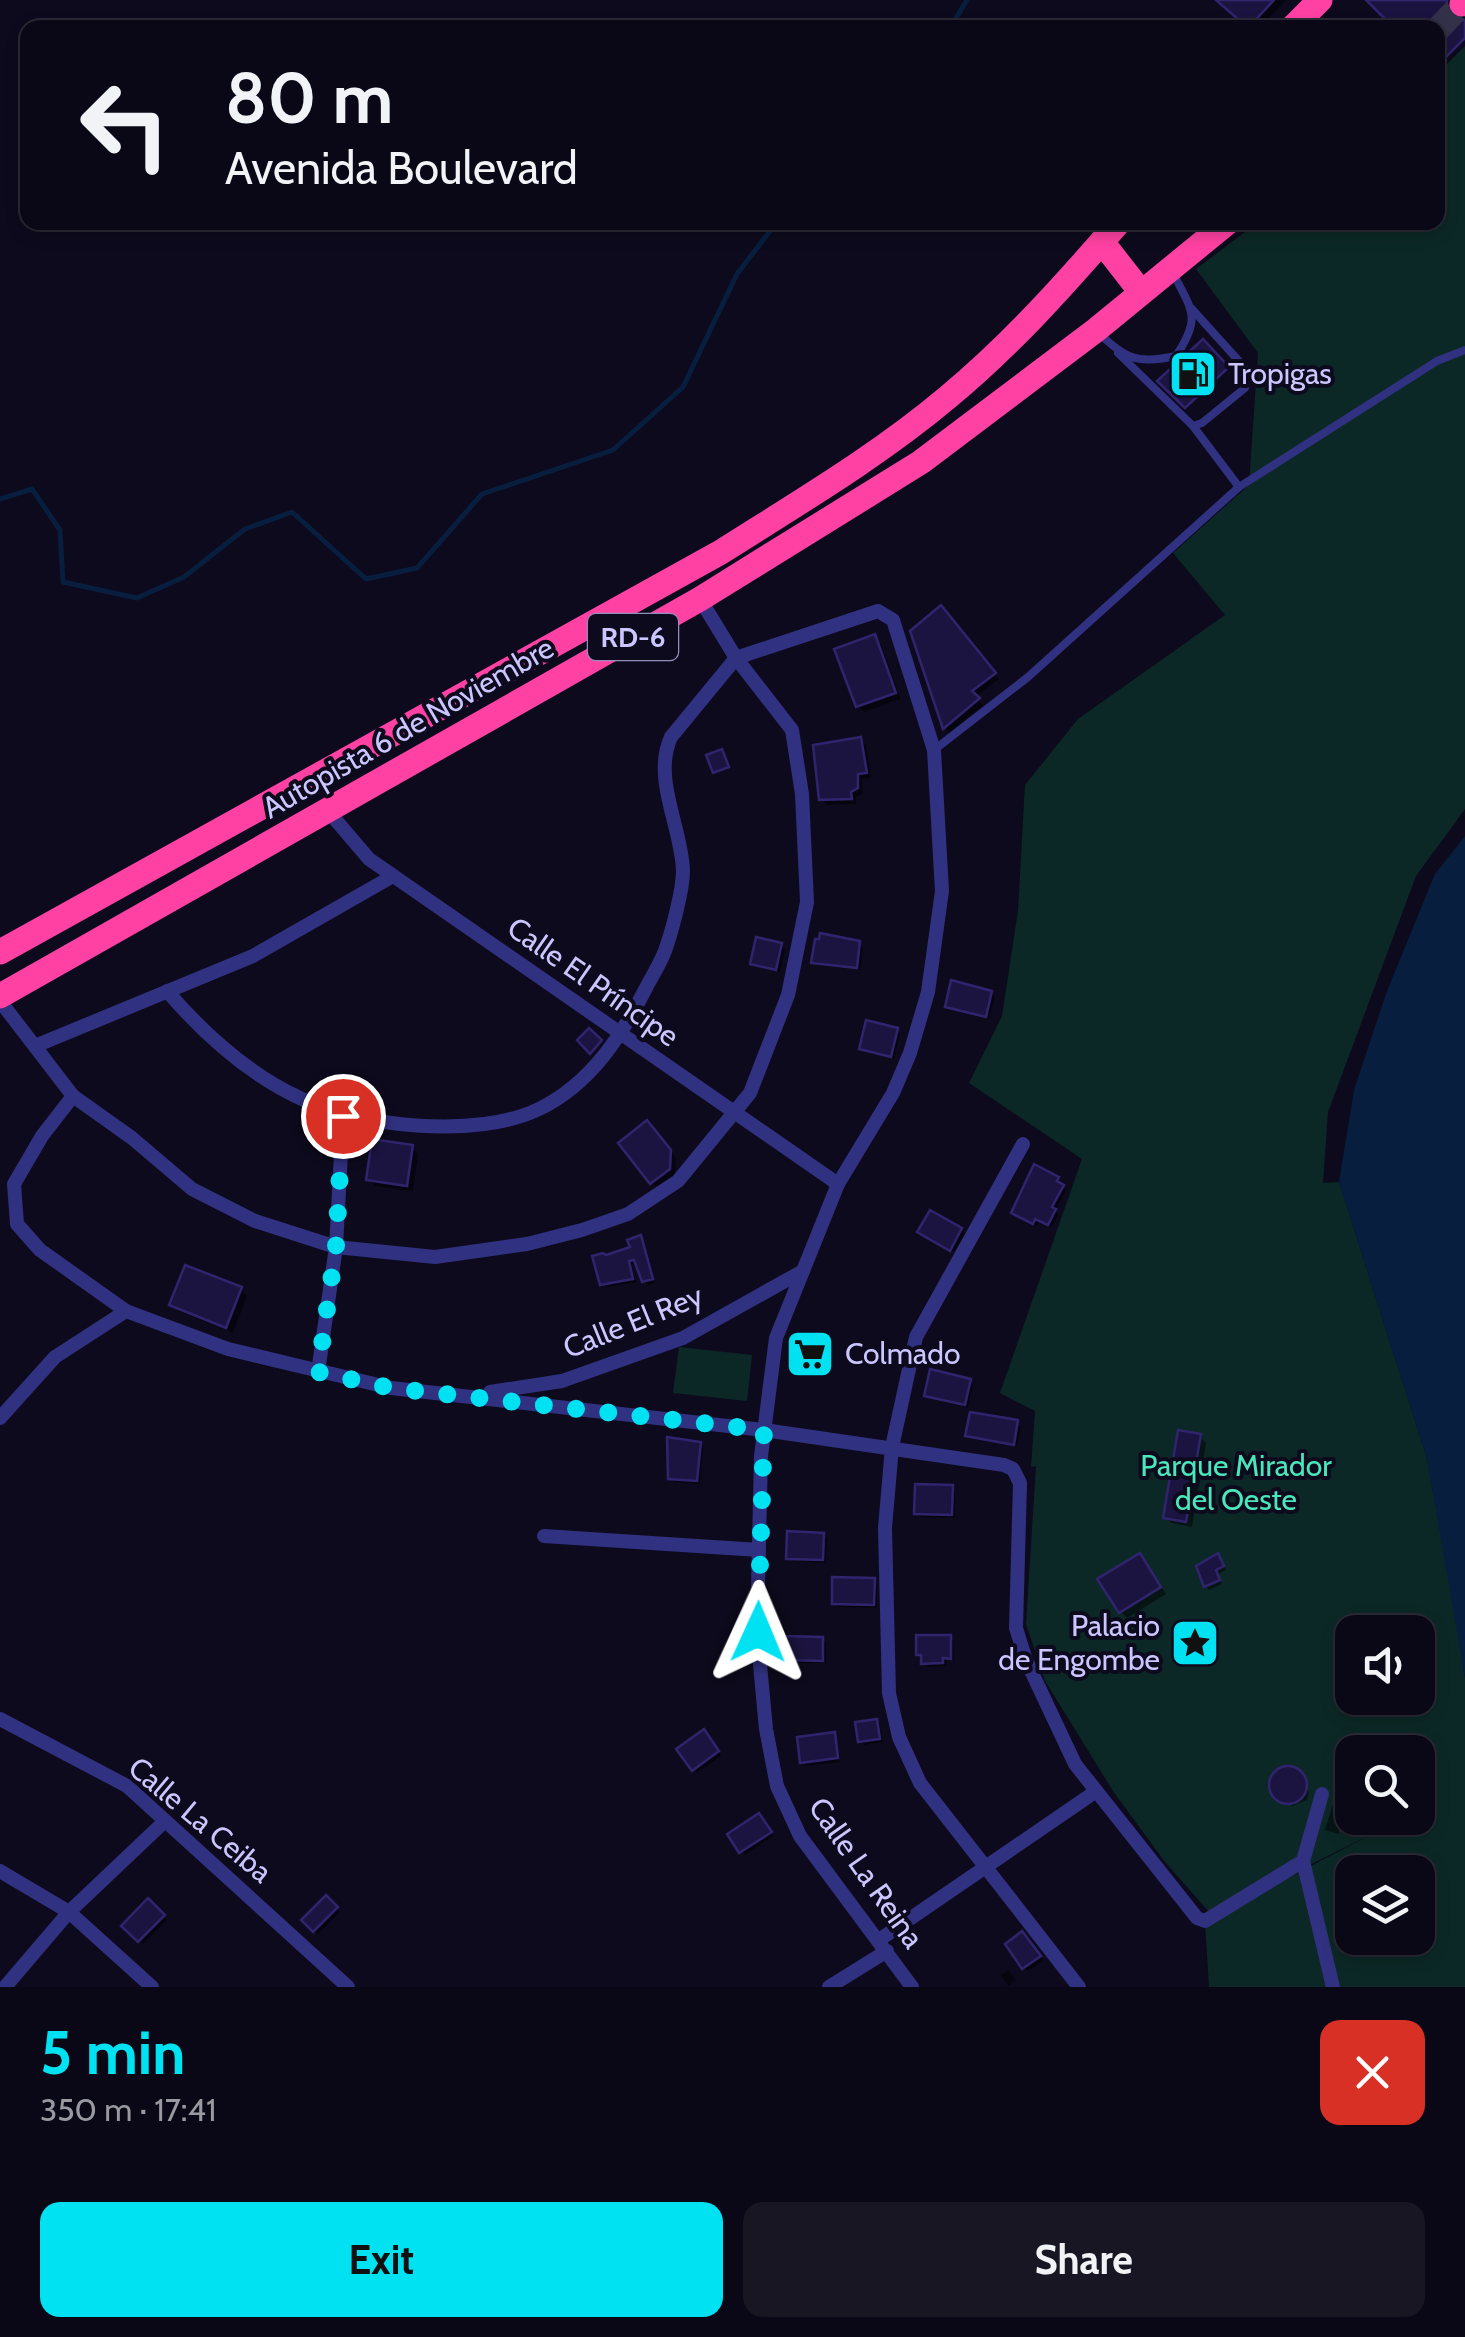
<!DOCTYPE html>
<html lang="en">
<head>
<meta charset="utf-8">
<style>
	:root { --surface:#0a0816; --page:#181623; --text:#f1f3f6; --muted:#999aa1; --line:#2a2935; --accent:#00e2f1 }
	body { margin:0; font-family:Cabin,sans-serif; background:var(--page); color:var(--text); height:100vh; display:flex; flex-direction:column; font-size:38px; white-space:nowrap }
	* { box-sizing:border-box; margin:0 }
	p { font-size:32px; color:var(--muted) }
	.icon { flex:none; width:55px; height:55px; fill:none; stroke:currentColor; stroke-width:2; stroke-linecap:round; stroke-linejoin:round }
	.map { position:relative; height:1987px; overflow:hidden }
	.side { display:flex; flex-direction:column; background:var(--surface); flex:1 }
	.side>* { flex:none }
	.banner { position:absolute; left:20px; top:20px; width:1425px; height:210px; border-radius:20px; box-shadow:0 5px 15px #0003,0 0 0 2px var(--line); background:#0a0816; color:var(--text); overflow:hidden }
	.buttons { position:absolute; left:1335px; top:1615px; display:grid; gap:20px }
	.buttons a { display:grid; place-items:center; width:100px; height:100px; border-radius:20px; background:var(--surface); box-shadow:0 5px 15px #0003,0 0 0 2px var(--line); font-size:50px }
	.pin { position:absolute; display:grid; place-items:center; width:85px; height:85px; color:#fff; margin:-42px; border:5px solid #fff; border-radius:50%; box-shadow:0 2px 10px #0007 }
	.me { position:absolute; width:110px; margin:-55px; rotate:1deg; stroke-linejoin:round; filter:drop-shadow(0 0 8px #0008) }
	.turn { display:flex; align-items:center; gap:35px; height:210px; padding:0 40px; font-size:45px }
	.turn .icon { width:130px; height:130px; stroke-width:2.5 }
	.turn b { display:block; font-size:70px; line-height:85px }
	.round { display:grid; place-items:center; flex:none; width:105px; height:105px; border-radius:20px; background:var(--page) }
	.head { display:flex; align-items:center; justify-content:space-between; height:170px; padding:0 40px }
	h1 { font-size:60px; font-weight:700; line-height:75px; color:var(--accent) }
	.button { display:flex; gap:20px; margin-top:auto; padding:20px 40px }
	.button a { flex:1; height:115px; border-radius:20px; background:var(--accent); color:#111; font-size:40px; font-weight:700; line-height:115px; text-align:center }
	.button a+a { background:var(--page); color:var(--text) }
	.map>svg:first-child { display:block }
</style>
</head>
<body>
<div class="map">
<svg width="1465" height="1987" viewBox="0 0 1465 1987">
	<rect width="100%" height="100%" fill="#0d0a1d"/>
	<g fill="#0c2826" fill-rule="evenodd">
		<path d="M1465 46V809L1416 876 1328 1112 1323 1183 1339 1182 1427 1459 1457 1622 1465 1678V1987H1209L1205 1921 1376 1832 1211 1914 1165 1862 1115 1794 1045 1681 1026 1624 1036 1466 1031 1467 1035 1411 1000 1393 1082 1159 969 1083 1002 1016 1018 911 1025 785 1078 719 1225 615 1173 553 1249 485 1258 353 1196 269 1257 223 1438 222V73ZM1352 1632H1418V1698H1352ZM1352 1752H1418V1818H1352ZM1352 1872H1418V1938H1352Z"/>
		<polygon points="679,1347 752,1355 747,1401 673,1393"/>
	</g>
	<polygon fill="#071e3f" points="1465,836 1465,1678 1427,1459 1339,1182 1354,1090 1387,991 1435,874"/>
	<g fill="#0007">
		<polygon points="1286,0 1260,28 1249,28 1220,1"/>
		<polygon points="1372,0 1448,0 1446,6 1451,19 1465,21 1465,40 1438,67 1438,28"/>
		<polygon points="1203,342 1228,369 1188,407 1161,381"/>
		<polygon points="945,614 999,679 975,697 983,705 950,732 945,728 913,632"/>
		<polygon points="874,637 881,644 901,699 864,712 858,706"/>
		<polygon points="860,740 866,745 871,778 862,779 863,794 856,797 856,804 827,805 821,799"/>
		<polygon points="859,944 863,948 860,970 818,965 814,962"/>
		<polygon points="781,945 785,949 780,972 753,963"/>
		<polygon points="991,993 995,997 989,1019 951,1010 948,1006"/>
		<polygon points="897,1030 900,1034 894,1059 862,1048"/>
		<polygon points="653,1129 676,1158 675,1175 658,1189 652,1182"/>
		<polygon points="412,1147 418,1154 413,1191 375,1186 369,1179"/>
		<polygon points="1058,1179 1066,1191 1055,1211 1059,1214 1052,1227 1040,1221 1037,1226 1017,1216"/>
		<polygon points="961,1230 964,1234 954,1252 924,1235"/>
		<polygon points="640,1238 655,1283 648,1285 644,1281 638,1263 631,1265 636,1282 606,1287 602,1283 606,1258 633,1249"/>
		<polygon points="187,1268 241,1289 247,1296 233,1333 178,1311 172,1305"/>
		<polygon points="828,1342 832,1346 828,1375 796,1370 792,1366"/>
		<polygon points="969,1381 973,1385 968,1408 931,1399 927,1395"/>
		<polygon points="1017,1423 1021,1427 1017,1447 972,1439 968,1435"/>
		<polygon points="1200,1437 1206,1443 1192,1527 1172,1523 1165,1517"/>
		<polygon points="699,1444 703,1448 700,1484 674,1482 670,1478"/>
		<polygon points="951,1487 955,1491 955,1518 921,1517 917,1513"/>
		<polygon points="823,1535 827,1539 826,1563 792,1561 788,1558"/>
		<polygon points="1218,1556 1226,1570 1218,1574 1222,1584 1209,1590 1206,1586"/>
		<polygon points="1146,1562 1166,1594 1127,1618 1121,1612"/>
		<polygon points="874,1581 877,1585 877,1608 838,1607 834,1603"/>
		<polygon points="950,1637 953,1641 954,1661 946,1661 946,1666 928,1667 919,1654"/>
		<polygon points="822,1639 826,1643 826,1663 789,1663 785,1659"/>
		<polygon points="877,1721 880,1725 883,1742 864,1745 861,1741"/>
		<polygon points="834,1735 837,1739 840,1762 806,1766 803,1762"/>
		<polygon points="707,1736 721,1756 697,1773 694,1769"/>
		<polygon points="1291,1769 1306,1781 1309,1792 1307,1800 1292,1806 1275,1795 1272,1782 1278,1772"/>
		<polygon points="1333,1804 1340,1808 1339,1834 1325,1830"/>
		<polygon points="763,1820 773,1836 745,1855 741,1851"/>
		<polygon points="326,1899 340,1912 318,1934 305,1920"/>
		<polygon points="148,1902 167,1920 143,1944 124,1926"/>
		<polygon points="1026,1938 1043,1961 1028,1971 1024,1967"/>
		<polygon points="1008,1970 1016,1980 1009,1986 1001,1976"/>
	</g>
	<g fill="none" stroke-linecap="round" stroke-linejoin="round">
		<g stroke="#071e3f" stroke-width="5">
			<polyline points="950,28 967,0"/>
			<polyline points="0,499 32,489 60,530 63,582 137,598 184,577 245,529 292,512 366,579 417,568 482,494 613,450 683,387 737,274 777,222"/>
		</g>
	</g>
	<g fill="#1c1440" stroke="#30246e" stroke-width="2.5">
		<polygon points="1216,0 1274,0 1248,28"/>
		<polygon points="1366,0 1447,0 1447,9 1452,16 1465,20 1465,38 1438,65 1438,28 1394,28"/>
		<polygon points="1203,339 1229,367 1185,408 1157,381"/>
		<polygon points="941,605 996,673 972,691 980,698 943,729 910,631"/>
		<polygon points="875,634 896,693 856,707 834,649"/>
		<polygon points="861,737 867,773 858,774 858,788 851,792 852,799 819,800 813,745"/>
		<polygon points="722,749 729,767 713,773 706,755"/>
		<polygon points="820,933 860,941 857,968 811,963 815,939 819,939"/>
		<polygon points="756,937 782,943 776,970 750,964"/>
		<polygon points="951,980 992,991 986,1017 945,1007"/>
		<polygon points="866,1020 898,1028 891,1057 859,1049"/>
		<polygon points="589,1028 602,1040 590,1054 577,1040"/>
		<polygon points="647,1120 671,1150 670,1169 650,1184 618,1143"/>
		<polygon points="372,1139 413,1145 407,1186 366,1180"/>
		<polygon points="1034,1164 1059,1177 1057,1181 1064,1185 1052,1207 1056,1209 1048,1225 1035,1219 1033,1224 1011,1213"/>
		<polygon points="930,1210 962,1228 950,1251 917,1232"/>
		<polygon points="641,1235 653,1279 642,1282 634,1260 629,1261 633,1279 600,1285 592,1256 603,1253 606,1255 630,1247 627,1240"/>
		<polygon points="185,1265 242,1287 226,1328 169,1305"/>
		<polygon points="795,1335 830,1340 825,1372 790,1367"/>
		<polygon points="930,1369 971,1379 965,1405 924,1396"/>
		<polygon points="970,1412 1018,1420 1014,1445 965,1436"/>
		<polygon points="1178,1430 1201,1434 1186,1522 1163,1518"/>
		<polygon points="667,1437 701,1442 697,1481 668,1479"/>
		<polygon points="915,1484 953,1485 952,1515 914,1514"/>
		<polygon points="787,1531 824,1533 823,1560 786,1559"/>
		<polygon points="1140,1553 1161,1587 1119,1613 1097,1579"/>
		<polygon points="1218,1553 1224,1566 1216,1570 1220,1580 1204,1587 1196,1566"/>
		<polygon points="832,1577 875,1578 874,1605 832,1604"/>
		<polygon points="916,1635 951,1635 951,1659 943,1658 943,1663 921,1664 921,1655 916,1655"/>
		<polygon points="783,1636 823,1637 823,1661 783,1660"/>
		<polygon points="877,1719 880,1739 858,1742 855,1722"/>
		<polygon points="704,1729 719,1751 692,1771 676,1749"/>
		<polygon points="835,1732 838,1758 800,1763 797,1737"/>
		<circle cx="1288" cy="1785" r="19"/>
		<polygon points="759,1813 772,1832 739,1853 727,1834"/>
		<polygon points="326,1895 338,1907 313,1932 301,1920"/>
		<polygon points="148,1898 165,1915 138,1942 121,1926"/>
		<polygon points="1022,1931 1041,1956 1022,1969 1005,1944"/>
	</g>
	<g fill="none" stroke-linecap="round" stroke-linejoin="round">
		<polyline stroke="#33304a" stroke-width="25" stroke-dasharray="25 12" stroke-linecap="butt" points="1438,29 1462,4"/>
		<g stroke="#313181" stroke-width="8">
			<path d="M1099 333C1126 360 1139 364 1176 356 1202 317 1192 311 1172 271"/>
			<polyline points="1118,353 1193,426 1202,423 1245,388 1247,370 1191,308"/>
			<polyline points="1193,426 1239,487"/>
			<polyline points="934,750 1028,677 1239,487 1437,361 1465,350"/>
		</g>
		<g stroke="#313181" stroke-width="14">
			<polyline points="328,811 369,859 838,1184"/>
			<path d="M167 991C204 1034 249 1075 302 1099 362 1127 477 1139 539 1109 591 1084 622 1035 647 986 654 973 663 959 667 945 673 927 683 889 683 871 682 828 652 778 671 737L736 658 878 611 893 620 934 750 942 891 928 992 910 1053 893 1093 838 1184 776 1338 761 1456 757 1632 766 1729 777 1786 800 1836 912 1987"/>
			<polyline points="0,1001 73,1096 132,1138 192,1189 255,1221 336,1247 435,1257 527,1244 582,1230 628,1214 678,1181 750,1093 788,995 807,902 802,794 792,730 736,658 700,599"/>
			<polyline points="35,1046 253,956 393,876"/>
			<polyline points="73,1096 42,1136 14,1184 17,1224 40,1250 126,1311"/>
			<polyline points="1023,1144 916,1337 892,1447 885,1528 889,1693 899,1737 920,1783 1079,1987"/>
			<polyline points="318,1372 336,1247 343,1116"/>
			<polyline points="490,1392 562,1381 683,1338 803,1271"/>
			<polyline points="0,1418 55,1357 126,1311 228,1349 391,1388 764,1430 1004,1465 1013,1469 1020,1483 1016,1628 1026,1660 1075,1764 1197,1918 1205,1921 1303,1861 1322,1794"/>
			<polyline points="544,1536 759,1550"/>
			<polyline points="0,1719 127,1786 348,1987"/>
			<polyline points="1303,1861 1333,1987"/>
			<polyline points="0,1871 69,1912 152,1987"/>
			<polyline points="879,1940 1095,1792"/>
			<polyline points="5,1987 69,1912 165,1821"/>
			<polyline points="829,1987 887,1951"/>
		</g>
		<g stroke="#ff41a3" stroke-width="25">
			<polyline points="1462,4 1465,0"/>
			<polyline points="1292,28 1320,0"/>
			<polyline points="1102,242 1141,292"/>
			<path d="M0 952 721 552C798 503 878 456 948 397 1011 345 1065 284 1119 222"/>
			<polyline points="0,996 700,599 921,462 1096,330 1228,222"/>
		</g>
	</g>
	<g fill="none" stroke-linecap="round" stroke-linejoin="round">
		<polyline stroke="#00e2f1" stroke-width="18" stroke-dasharray="0 32.4" points="343,1116 336,1246 318,1372 391,1388 764,1430 758,1632"/>
	</g>
	<defs>
		<g id="fuel-square" transform="scale(2.5)"><rect x="-9" y="-9" width="18" height="18" rx="4" fill="#00e2f1" stroke="#0d0a1d"/><path d="M-5.5-6h7V0h2V4h1.3V-2.5L3-4.5l.8-.8L6-3V5H2.5V1h-1V6h-7ZM-4.2-4.7v3.2H.2V-4.7Z" fill="#111"/></g>
		<g id="supermarket-square" transform="scale(2.5)"><rect x="-9" y="-9" width="18" height="18" rx="4" fill="#00e2f1" stroke="#0d0a1d"/><path d="M-6-5.5h2.5l.6 2H6L4.5 2H-2.5L-4.4-4H-6ZM-1.5 3.2a1.3 1.3 0 1 0 .1 0ZM3 3.2a1.3 1.3 0 1 0 .1 0Z" fill="#111"/></g>
		<g id="sight-square" transform="scale(2.5)"><rect x="-9" y="-9" width="18" height="18" rx="4" fill="#00e2f1" stroke="#0d0a1d"/><path d="M0-6L1.8-2.2L6-1.7L2.9 1.2L3.7 5.4L0 3.3L-3.7 5.4L-2.9 1.2L-6-1.7L-1.8-2.2Z" fill="#111"/></g>
	</defs>
	<g fill-rule="evenodd">
		<use href="#fuel-square" x="1193" y="374"/>
		<use href="#supermarket-square" x="810" y="1354"/>
		<use href="#sight-square" x="1195" y="1643"/>
	</g>
	<g text-anchor="middle" stroke-width="8" stroke-linejoin="round" paint-order="stroke">
		<rect fill="#0d0a1d" stroke="#928ebb" stroke-width="2.5" x="588" y="614" width="90" height="46" rx="8"/>
		<g font-size="28" font-weight="bold" fill="#cbc6ff">
			<text x="633" y="647">RD-6</text>
		</g>
		<g font-size="30" fill="#cbc6ff" stroke="#0d0a1d" text-anchor="start">
			<text x="1228" y="384">Tropigas</text>
			<text x="845" y="1364">Colmado</text>
			<text x="1160" y="1636" text-anchor="end">Palacio<tspan x="1160" dy="34">de Engombe</tspan></text>
		</g>
		<g font-size="30" fill="#cbc6ff" stroke="#0d0a1d">
			<text transform="translate(408 728) rotate(-30)" y="10">Autopista 6 de Noviembre</text>
			<text transform="translate(593 982) rotate(35)" y="10">Calle El Príncipe</text>
			<text transform="translate(633 1322) rotate(-22)" y="10">Calle El Rey</text>
			<text transform="translate(200 1820) rotate(40)" y="10">Calle La Ceiba</text>
			<text transform="translate(866 1873) rotate(55)" y="10">Calle La Reina</text>
		</g>
		<g font-size="30" fill="#49e8bb" stroke="#0d0a1d">
			<text x="1236" y="1476">Parque Mirador<tspan x="1236" dy="34">del Oeste</tspan></text>
		</g>
	</g>
</svg>
<div class="buttons">
<a><svg class="icon" aria-label="sound" viewBox="0 0 24 24"><path d="M4 9h4l5-4v14l-5-4H4zM17 9q2 3 0 6"/></svg></a>
<a><svg class="icon" aria-label="search" viewBox="0 0 24 24"><circle cx="10" cy="10" r="6"/><path d="M15 15l6 6"/></svg></a>
<a><svg class="icon" aria-label="layers" viewBox="0 0 24 24"><path d="M12 4l9 5-9 5-9-5zM3 14l9 5 9-5"/></svg></a>
</div>
<div class="pin" style="left:343px;top:1116px;background:#d93025"><svg class="icon" aria-label="arrive" viewBox="0 0 24 24"><path d="M6 21V4h12l-3 4 3 4H6"/></svg></div>
<svg class="me" style="left:758px;top:1632px" viewBox="-20 -20 40 40"><path d="M0-17L14 15 0 8-14 15z" fill="#00e2f1" stroke="#fff" stroke-width="4"/></svg>
<div class="banner">
<div class="turn"><svg class="icon" aria-label="left" viewBox="0 0 24 24"><path d="M17 20v-9H6M10 6l-5 5 5 5"/></svg><div><b>80 m</b>Avenida Boulevard</div></div>
</div>
</div>
<section class="side">
<div class="head"><div><h1>5 min</h1><p>350 m · 17:41</p></div><a class="round" style="background:#d93025;color:#fff"><svg class="icon" aria-label="close" viewBox="0 0 24 24"><path d="M6 6l12 12M18 6L6 18"/></svg></a></div>
<div class="button"><a>Exit</a><a>Share</a></div>
</section>
</body>
</html>
